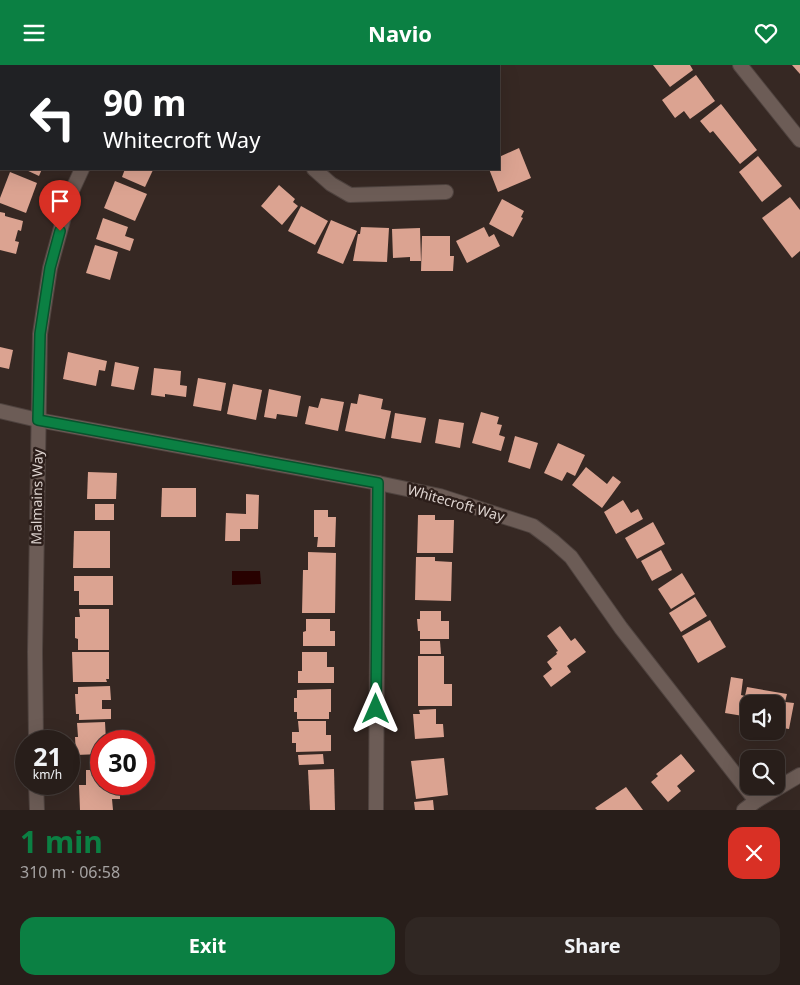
<!DOCTYPE html>
<html lang="en">
<head>
<meta charset="utf-8">
<style>
	:root { --surface:#281e1a; --page:#302723; --text:#f1f3f6; --muted:#a5a2a2; --line:#443c39; --accent:#0b8043 }
	body { margin:0; font-family:"Noto Sans",sans-serif; background:var(--page); color:var(--text); height:100vh; display:flex; flex-direction:column; font-size:19px; white-space:nowrap }
	* { box-sizing:border-box; margin:0 }
	p { font-size:16px; color:var(--muted) }
	.icon { flex:none; width:28px; height:28px; fill:none; stroke:currentColor; stroke-width:2; stroke-linecap:round; stroke-linejoin:round }
	.map { position:relative; height:745px; overflow:hidden }
	.details { display:flex; flex-direction:column; background:var(--surface); flex:1 }
	.details>* { flex:none }
	.top-card { position:absolute; left:0px; top:0px; width:500px; height:105px; box-shadow:0 5px 20px #0002,0 0 0 1px var(--line); background:#202124; color:#fff; overflow:hidden }
	.tools { position:absolute; left:740px; top:630px; display:grid; gap:10px }
	.tools a { display:grid; place-items:center; width:45px; height:45px; border-radius:10px; background:var(--surface); box-shadow:0 5px 20px #0002,0 0 0 1px var(--line); font-size:25px }
	.speed { position:absolute; left:15px; top:665px; display:flex; gap:10px; font-size:25px; font-weight:700; text-align:center }
	.speed>* { display:grid; place-content:center; width:65px; height:65px; border-radius:50%; background:var(--surface); box-shadow:0 5px 20px #0002,0 0 0 1px var(--line); line-height:1 }
	.speed small { font-size:12px; font-weight:400 }
	.speed .limit { border:8px solid #d22; background:#fff; color:#111 }
	.pin { position:absolute; display:grid; place-items:center; width:42px; height:42px; color:#fff; margin:-51px -21px; border-radius:50% 50% 50% 0; rotate:-45deg; box-shadow:0 0 5px #0007 }
	.pin .icon { rotate:45deg }
	.me { position:absolute; width:55px; margin:-28px; rotate:0deg; stroke-linejoin:round; filter:drop-shadow(0 0 4px #0008) }
	.turn { display:flex; align-items:center; gap:18px; height:105px; padding:0 20px; font-size:22px }
	.turn .icon { width:65px; height:65px; stroke-width:2.5 }
	.turn b { display:block; font-size:35px; line-height:42px }
	.round { display:grid; place-items:center; flex:none; width:52px; height:52px; border-radius:15px; background:var(--page) }
	.overview { display:flex; align-items:center; justify-content:space-between; height:85px; padding:0 20px }
	h1 { font-size:30px; font-weight:700; line-height:38px; color:var(--accent) }
	.action { display:flex; gap:10px; margin-top:auto; padding:10px 20px }
	.action a { flex:1; height:58px; border-radius:15px; background:var(--accent); color:#fff; font-size:20px; font-weight:700; line-height:58px; text-align:center }
	.action a+a { background:var(--page); color:var(--text) }
	header { display:flex; justify-content:space-between; align-items:center; height:65px; padding:0 20px; background:var(--accent); color:#fff; font-size:22px; font-weight:700 }
	.map>svg:first-child { display:block }
</style>
</head>
<body>
<header><svg class="icon" aria-label="menu" viewBox="0 0 24 24"><path d="M4 6h16M4 12h16M4 18h16"/></svg>Navio<svg class="icon" aria-label="heart" viewBox="0 0 24 24"><path d="M12 20l-8-8c-3-5 5-10 8-4 3-6 11-1 8 4z"/></svg></header>
<div class="map">
<svg width="800" height="745" viewBox="0 0 800 745">
	<rect width="100%" height="100%" fill="#362823"/>
	<polygon fill="#280100" points="232,506 260,506 261,519 232,520"/>
	<g fill="#dba391">
		<polygon points="653,0 690,0 693,5 670,22"/>
		<polygon points="792,0 800,0 800,9"/>
		<polygon points="696,10 715,36 690,54 684,46 675,53 662,35"/>
		<polygon points="721,39 757,85 740,99 713,66 710,68 700,56"/>
		<polygon points="519,83 531,113 498,127 489,104 499,104 499,92"/>
		<polygon points="758,91 782,121 762,137 739,107"/>
		<polygon points="24,104 42,104 39,111"/>
		<polygon points="125,104 150,104 153,105 145,122 122,112"/>
		<polygon points="10,107 37,118 26,148 0,138 0,133"/>
		<polygon points="115,116 147,129 135,156 104,143"/>
		<polygon points="279,120 295,134 293,137 298,141 282,160 261,141"/>
		<polygon points="790,132 800,145 800,186 792,193 762,153"/>
		<polygon points="502,134 524,146 521,152 523,153 513,172 489,159"/>
		<polygon points="301,141 328,156 315,180 288,166"/>
		<polygon points="0,147 5,148 5,151 23,156 21,166 18,165 15,176 19,177 16,189 0,185"/>
		<polygon points="103,153 128,162 125,171 134,174 130,186 96,174"/>
		<polygon points="331,155 357,166 343,199 317,188"/>
		<polygon points="361,162 389,163 387,197 353,196 358,169 360,169"/>
		<polygon points="484,162 489,172 494,169 500,181 467,198 456,176"/>
		<polygon points="420,163 421,196 410,196 410,192 393,193 392,164"/>
		<polygon points="422,171 450,171 450,191 454,191 453,206 421,206"/>
		<polygon points="95,180 118,187 110,215 86,208"/>
		<polygon points="0,282 13,285 9,304 0,302"/>
		<polygon points="68,287 107,296 105,306 99,305 96,321 63,314"/>
		<polygon points="115,297 139,302 134,325 111,321"/>
		<polygon points="154,303 181,306 180,320 187,321 186,332 165,329 165,332 151,330"/>
		<polygon points="198,313 226,318 221,346 193,341"/>
		<polygon points="233,319 262,325 256,355 227,349"/>
		<polygon points="269,324 301,331 297,352 277,349 276,354 264,352"/>
		<polygon points="359,329 383,334 381,344 391,346 385,374 345,366 351,338 357,339"/>
		<polygon points="321,333 344,337 338,366 305,359 309,341 318,343"/>
		<polygon points="481,347 499,352 497,359 502,360 499,370 505,372 501,386 472,378"/>
		<polygon points="395,348 426,353 421,378 391,373"/>
		<polygon points="439,354 464,358 460,383 435,378"/>
		<polygon points="515,371 538,378 530,404 508,397"/>
		<polygon points="558,378 585,390 575,411 567,407 562,416 544,408"/>
		<polygon points="586,402 607,419 613,411 621,417 602,443 572,420"/>
		<polygon points="88,407 117,408 116,434 87,434"/>
		<polygon points="162,423 196,423 196,452 161,452"/>
		<polygon points="246,429 259,430 258,464 240,464 240,476 225,476 226,448 246,449"/>
		<polygon points="623,435 631,448 638,444 643,454 616,469 604,447"/>
		<rect x="95" y="439" width="19" height="16"/>
		<polygon points="314,445 328,445 328,452 336,452 335,482 317,482 318,472 314,472"/>
		<polygon points="418,450 435,450 435,455 454,455 453,488 417,488"/>
		<polygon points="653,457 665,479 637,494 625,473"/>
		<polygon points="74,466 110,466 110,503 73,503"/>
		<polygon points="661,485 672,505 652,516 641,496"/>
		<polygon points="308,487 336,488 335,548 302,548 303,505 308,505"/>
		<polygon points="416,492 435,492 435,496 452,497 451,536 415,535"/>
		<polygon points="682,508 695,529 671,544 658,524"/>
		<polygon points="74,511 113,511 113,540 79,540 79,526 74,526"/>
		<polygon points="695,532 707,551 681,567 669,548"/>
		<polygon points="79,544 109,544 109,585 78,585 78,574 75,573 75,552 80,552"/>
		<polygon points="420,546 441,546 441,556 449,556 449,574 420,574 420,566 418,566 417,554 420,554"/>
		<polygon points="306,554 330,554 330,566 335,566 335,581 303,581 303,567 306,566"/>
		<polygon points="710,555 726,582 698,598 682,571"/>
		<polygon points="560,561 571,576 575,573 586,587 567,601 571,607 551,622 543,611 552,604 547,597 557,589 556,587 558,586 547,571"/>
		<polygon points="420,576 440,576 441,589 420,589"/>
		<polygon points="72,587 109,587 109,614 106,614 107,617 73,617"/>
		<polygon points="302,587 327,587 327,602 334,602 334,618 298,618 298,606 302,606"/>
		<polygon points="418,591 444,591 444,619 452,619 452,641 418,641"/>
		<polygon points="731,612 743,614 741,630 745,631 747,622 787,629 785,637 794,638 789,664 777,662 777,657 776,657 776,639 749,639 749,652 725,648"/>
		<polygon points="110,621 111,635 102,635 102,644 111,644 111,654 79,655 79,649 76,649 75,629 78,629 78,622"/>
		<polygon points="331,624 331,647 329,647 329,654 297,654 297,647 294,647 294,633 297,633 297,625"/>
		<polygon points="436,644 436,659 443,659 444,672 415,674 413,649 420,649 419,645"/>
		<polygon points="298,656 326,656 326,670 331,670 331,686 296,687 296,678 292,678 292,667 299,667"/>
		<polygon points="105,657 106,676 101,676 101,689 76,690 75,672 78,672 77,658"/>
		<polygon points="323,689 324,699 299,700 298,690"/>
		<polygon points="681,689 695,706 677,721 681,726 668,737 651,717 658,711 656,709"/>
		<polygon points="444,693 448,730 416,734 411,696"/>
		<polygon points="334,704 335,745 310,745 308,705"/>
		<polygon points="86,705 101,705 101,719 124,719 124,721 120,721 120,734 112,734 113,745 80,745 79,720 86,720"/>
		<polygon points="626,722 643,745 597,745 595,743"/>
		<polygon points="433,735 434,745 415,745 414,737"/>
	</g>
	<g fill="none" stroke-linecap="round" stroke-linejoin="round">
		<g stroke="#4f433f" stroke-width="16">
			<g id="minor">
				<polyline points="243,0 244,1"/>
				<polyline points="740,0 800,75"/>
				<polyline points="157,1 159,0"/>
				<polyline points="314,104 331,119 350,130 446,127"/>
				<polyline points="0,346 38,355 378,418 440,431 533,461 553,476 571,492 621,563 756,736"/>
				<polyline points="36,676 35,587 40,269 50,203 70,130 82,104"/>
				<polyline points="36,719 37,745"/>
				<polyline points="376,745 378,418"/>
			</g>
		</g>
		<g stroke="#4f433f" stroke-width="16">
			<polyline id="tertiary" points="744,745 756,736 800,710"/>
		</g>
		<use href="#minor" stroke="#6c5c56" stroke-width="14"/>
		<use href="#tertiary" stroke="#6c5c56" stroke-width="14"/>
	</g>
	<g fill="none" stroke-linecap="round" stroke-linejoin="round">
		<g stroke="#07532c" stroke-width="12">
			<polyline id="route" points="60,166 50,203 40,269 38,355 378,418 376,644"/>
		</g>
		<use href="#route" stroke="#0b8043" stroke-width="9"/>
	</g>
	<g text-anchor="middle" stroke-width="5" stroke-linejoin="round" paint-order="stroke">
		<g font-size="14" fill="#ded4d0" stroke="#2c1e1a">
			<text transform="translate(37 432) rotate(-89)" y="5">Malmains Way</text>
			<text transform="translate(456 438) rotate(16)" y="5">Whitecroft Way</text>
		</g>
	</g>
</svg>
<div class="tools">
<a><svg class="icon" aria-label="sound" viewBox="0 0 24 24"><path d="M4 9h4l5-4v14l-5-4H4zM17 9q2 3 0 6"/></svg></a>
<a><svg class="icon" aria-label="search" viewBox="0 0 24 24"><circle cx="10" cy="10" r="6"/><path d="M15 15l6 6"/></svg></a>
</div>
<div class="speed"><div>21<small>km/h</small></div><div class="limit">30</div></div>
<div class="pin" style="left:60px;top:166px;background:#d93025"><svg class="icon" aria-label="arrive" viewBox="0 0 24 24"><path d="M6 21V4h12l-3 4 3 4H6"/></svg></div>
<svg class="me" style="left:376px;top:644px" viewBox="-20 -20 40 40"><path d="M0-17L14 15 0 8-14 15z" fill="#0b8043" stroke="#fff" stroke-width="4"/></svg>
<div class="top-card">
<div class="turn"><svg class="icon" aria-label="left" viewBox="0 0 24 24"><path d="M17 20v-9H6M10 6l-5 5 5 5"/></svg><div><b>90 m</b>Whitecroft Way</div></div>
</div>
</div>
<section class="details">
<div class="overview"><div><h1>1 min</h1><p>310 m · 06:58</p></div><a class="round" style="background:#d93025;color:#fff"><svg class="icon" aria-label="close" viewBox="0 0 24 24"><path d="M6 6l12 12M18 6L6 18"/></svg></a></div>
<div class="action"><a>Exit</a><a>Share</a></div>
</section>
</body>
</html>
